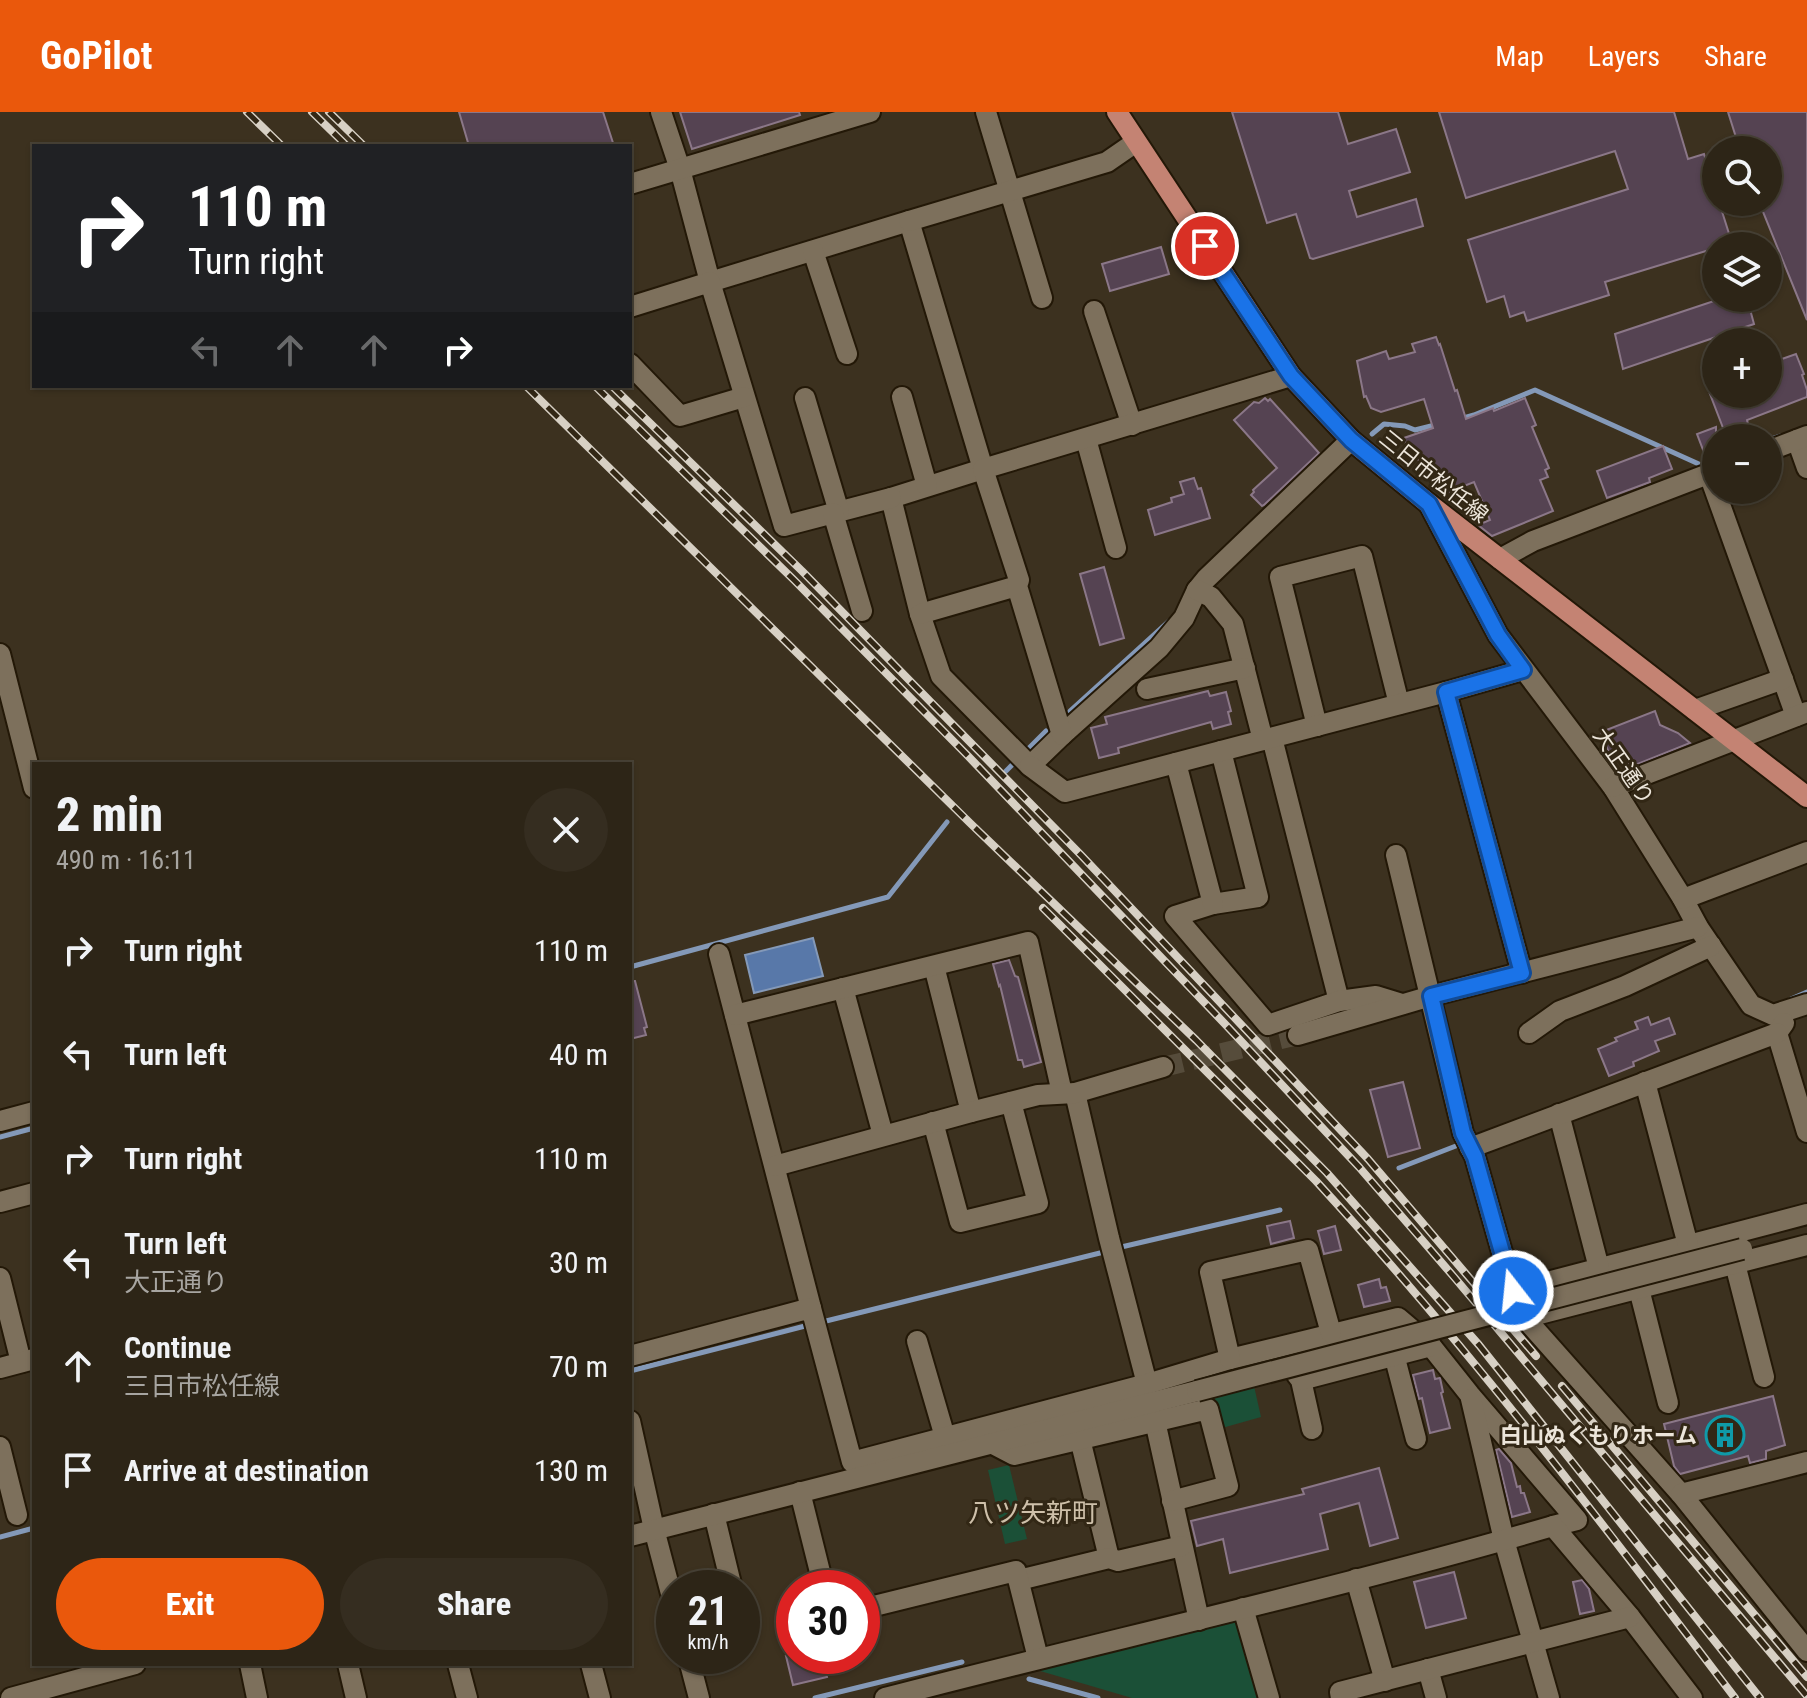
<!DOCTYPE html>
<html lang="en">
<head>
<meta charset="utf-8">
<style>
	:root { --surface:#2d2517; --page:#352d20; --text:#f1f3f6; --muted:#a7a5a1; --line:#484236; --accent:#ea580c }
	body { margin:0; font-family:"Roboto Condensed","Noto Sans JP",sans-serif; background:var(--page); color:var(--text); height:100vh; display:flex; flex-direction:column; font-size:30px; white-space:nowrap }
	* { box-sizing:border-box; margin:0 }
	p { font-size:26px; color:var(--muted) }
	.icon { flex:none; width:44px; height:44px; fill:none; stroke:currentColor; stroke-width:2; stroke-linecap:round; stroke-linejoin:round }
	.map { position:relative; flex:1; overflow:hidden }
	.side { position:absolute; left:32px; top:650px; width:600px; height:904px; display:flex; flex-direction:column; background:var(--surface); border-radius:0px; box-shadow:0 2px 6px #0004,0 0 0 2px var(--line) }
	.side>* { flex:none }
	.top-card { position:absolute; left:32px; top:32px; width:600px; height:244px; border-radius:0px; box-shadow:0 2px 6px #0004,0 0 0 2px var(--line); background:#202124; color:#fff; overflow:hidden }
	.controls { position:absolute; left:1702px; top:24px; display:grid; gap:16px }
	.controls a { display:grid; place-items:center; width:80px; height:80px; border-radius:50%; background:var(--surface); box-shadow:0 2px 6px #0004,0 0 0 2px var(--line); font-size:40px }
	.speed { position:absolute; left:656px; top:1458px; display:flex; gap:16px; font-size:40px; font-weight:700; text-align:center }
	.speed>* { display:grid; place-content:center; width:104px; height:104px; border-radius:50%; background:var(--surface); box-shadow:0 2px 6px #0004,0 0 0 2px var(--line); line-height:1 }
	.speed small { font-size:20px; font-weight:400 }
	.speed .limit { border:12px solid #d22; background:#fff; color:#111 }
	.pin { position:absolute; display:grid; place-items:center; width:68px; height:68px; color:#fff; margin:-34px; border:4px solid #fff; border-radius:50%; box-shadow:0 2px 8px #0007 }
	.me { position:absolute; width:88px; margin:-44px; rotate:344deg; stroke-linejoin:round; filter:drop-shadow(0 0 6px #0008) }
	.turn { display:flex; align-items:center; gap:28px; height:168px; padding:0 24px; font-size:36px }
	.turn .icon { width:104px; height:104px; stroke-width:2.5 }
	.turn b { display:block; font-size:56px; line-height:68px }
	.lanes { display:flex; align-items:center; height:76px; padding:0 24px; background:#0003; justify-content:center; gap:40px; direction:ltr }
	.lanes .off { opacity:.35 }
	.round { display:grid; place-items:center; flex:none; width:84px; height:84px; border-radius:42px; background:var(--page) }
	.headline { display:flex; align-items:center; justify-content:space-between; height:136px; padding:0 24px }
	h1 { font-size:48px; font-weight:800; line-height:60px }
	.primary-button { display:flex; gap:16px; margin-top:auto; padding:16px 24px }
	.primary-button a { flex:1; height:92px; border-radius:48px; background:var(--accent); color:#fff; font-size:32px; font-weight:800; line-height:92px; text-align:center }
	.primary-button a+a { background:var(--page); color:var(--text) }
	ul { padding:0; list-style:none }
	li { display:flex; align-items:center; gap:24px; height:104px; padding:0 24px }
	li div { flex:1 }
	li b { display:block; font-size:30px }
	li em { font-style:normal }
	header { display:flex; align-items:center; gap:48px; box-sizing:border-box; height:112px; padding:0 40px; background:var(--accent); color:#fff }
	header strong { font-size:38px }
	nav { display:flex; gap:44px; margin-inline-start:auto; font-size:28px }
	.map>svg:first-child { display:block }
</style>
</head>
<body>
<header>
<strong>GoPilot</strong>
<nav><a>Map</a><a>Layers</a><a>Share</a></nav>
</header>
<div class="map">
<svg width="1807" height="1586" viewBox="0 0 1807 1586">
	<rect width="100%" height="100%" fill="#3c311f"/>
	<g fill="#1b5037">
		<polygon points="1254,1274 1261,1305 1222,1316 1214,1283"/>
		<polygon points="1009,1353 1027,1427 1005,1432 988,1358"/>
		<polygon points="1238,1505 1263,1586 1132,1586 1030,1556"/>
	</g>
	<polygon fill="#5878a9" stroke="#8499b8" stroke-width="2" points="813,826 823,864 754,881 745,843"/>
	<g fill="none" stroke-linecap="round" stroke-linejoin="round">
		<g stroke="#8499b8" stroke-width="5">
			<polyline points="1460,307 1474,303 1535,278 1701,353 1716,348"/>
			<polyline points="1372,322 1384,312 1405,314 1415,318 1439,312"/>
			<polyline points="1768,328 1780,324"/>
			<polyline points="1070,599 1169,509"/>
			<polyline points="1024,641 1046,619"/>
			<polyline points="1006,659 1017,648"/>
			<polyline points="630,855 888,785 947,710"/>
			<polyline points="1791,887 1807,880"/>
			<polyline points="0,1025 34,1016"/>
			<polyline points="1399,1056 1461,1032"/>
			<polyline points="1117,1136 1280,1098"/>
			<polyline points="818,1211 1108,1139"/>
			<polyline points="630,1259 809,1213"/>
			<polyline points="0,1425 34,1416"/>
			<polyline points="1029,1567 1098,1586"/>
			<polyline points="815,1586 962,1550"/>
		</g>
	</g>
	<g fill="#554352" stroke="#8b7788" stroke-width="2">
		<polygon points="459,0 603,0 614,34 469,34"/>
		<polygon points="680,0 799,0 800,3 692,37"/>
		<polygon points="1232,0 1338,0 1348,32 1396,17 1410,60 1349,79 1357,105 1416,87 1423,114 1313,147 1310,146 1296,102 1267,111"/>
		<polygon points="1439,0 1674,0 1688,47 1704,42 1716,81 1716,90 1719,90 1732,131 1605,170 1609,183 1527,209 1524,200 1510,205 1504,184 1487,190 1468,128 1628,77 1615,39 1466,86"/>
		<polygon points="1728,0 1807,0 1807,208 1759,90 1768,90 1768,38 1740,38"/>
		<polygon points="1161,135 1169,162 1110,179 1102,152"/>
		<polygon points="1723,186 1747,186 1754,212 1623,257 1615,222"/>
		<polygon points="1436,225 1439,233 1440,232 1455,279 1457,278 1466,307 1493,296 1494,299 1525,286 1536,313 1532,315 1549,356 1545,358 1548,365 1540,368 1553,399 1492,424 1478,413 1490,408 1474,370 1449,380 1441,360 1437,362 1431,347 1420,352 1416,342 1410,345 1404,326 1433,316 1424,287 1381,300 1371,296 1366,284 1364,285 1357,249 1386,239 1389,247 1415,240 1412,232"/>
		<polygon points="1796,242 1804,262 1802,263 1807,278 1807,285 1747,308 1748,312 1725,321 1710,282 1768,282 1768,252"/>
		<polygon points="1265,286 1268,289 1270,287 1319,341 1264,393 1262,394 1251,383 1254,380 1253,378 1277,356 1234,308 1254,290 1259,291"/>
		<polygon points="1716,315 1716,339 1705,343 1697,322"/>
		<polygon points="1663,334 1672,357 1649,366 1650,370 1607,386 1597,359"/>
		<polygon points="1194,366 1198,377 1201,376 1210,406 1155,423 1148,398 1172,390 1171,386 1184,382 1180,370"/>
		<polygon points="1104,455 1124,526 1100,533 1080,462"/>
		<polygon points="1208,579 1210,584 1226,580 1231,599 1228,600 1231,612 1213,617 1211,610 1118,636 1119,641 1099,646 1091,616 1107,612 1105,605"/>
		<polygon points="1655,599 1660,613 1678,621 1690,631 1630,655 1626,644 1612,649 1601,620"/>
		<polygon points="1009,848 1015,864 1018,865 1041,950 1024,955 1022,948 1018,948 1000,873 999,874 993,852"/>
		<polygon points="630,869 635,869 647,915 644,916 646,923 630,927"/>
		<polygon points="1648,905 1651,913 1669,906 1675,922 1655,929 1659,939 1633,950 1634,954 1609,964 1598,937 1617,929 1615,926 1638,917 1635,910"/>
		<polygon points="1403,970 1420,1036 1388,1045 1370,978"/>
		<polygon points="1290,1109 1294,1126 1271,1132 1267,1114"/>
		<polygon points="1335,1114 1341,1138 1324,1142 1318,1119"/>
		<polygon points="1379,1167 1381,1176 1386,1175 1390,1189 1364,1195 1358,1173"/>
		<polygon points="1433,1258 1435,1267 1440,1266 1443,1280 1441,1281 1450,1316 1430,1321 1422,1286 1419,1287 1413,1263"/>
		<polygon points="1773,1284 1785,1333 1766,1339 1766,1347 1750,1351 1748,1344 1680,1362 1674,1354 1664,1312"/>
		<polygon points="1499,1337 1511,1351 1517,1375 1520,1374 1521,1381 1524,1381 1530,1400 1512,1405 1496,1338"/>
		<polygon points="1379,1356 1398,1426 1370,1434 1359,1391 1320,1402 1328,1437 1230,1461 1223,1427 1197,1434 1191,1409 1304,1382 1302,1377"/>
		<polygon points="1454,1460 1466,1506 1426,1516 1414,1470"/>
		<polygon points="1582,1468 1589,1477 1594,1499 1580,1502 1573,1470"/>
		<polygon points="786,1544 822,1544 827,1565 793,1573"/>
	</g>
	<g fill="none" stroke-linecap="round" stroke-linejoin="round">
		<polyline stroke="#564c3b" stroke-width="20" stroke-dasharray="20 10" stroke-linecap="butt" points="1163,955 1298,923"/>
		<g stroke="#231807" stroke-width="24">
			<g id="minor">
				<polyline points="661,0 680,57 710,170 909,109 983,357 891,386 920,502 941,564 1030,654 1062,623 1159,536 1184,506 1197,478 1206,467 1351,328"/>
				<polyline points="986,0 1042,186"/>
				<polyline points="630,72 870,0"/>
				<polyline points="909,109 1107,50 1136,30"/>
				<polyline points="813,139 847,242"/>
				<polyline points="630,195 710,170 784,414 891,386"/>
				<polyline points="1094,199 1132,313"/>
				<polyline points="630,252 680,304 744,285"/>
				<polyline points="902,285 927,374"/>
				<polyline points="805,286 839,400"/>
				<polyline points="1086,327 1116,436"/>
				<polyline points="1797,328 1807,356"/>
				<polyline points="1768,339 1807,324"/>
				<polyline points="1709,362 1796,604"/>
				<polyline points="1429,392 1498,523 1613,675 1683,787 1698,815 1751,893 1773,903 1807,892"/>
				<polyline points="833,401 862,499"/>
				<polyline points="1500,447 1533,429 1716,359"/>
				<polyline points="1197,478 1211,485 1233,512 1263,628"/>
				<polyline points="920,502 1017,474"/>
				<polyline points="0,542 34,676"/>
				<polyline points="1147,577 1245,556"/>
				<polyline points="1446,580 1522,861"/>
				<polyline points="1695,598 1783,567"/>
				<polyline points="1317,614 1280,465 1362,444 1399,592"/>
				<polyline points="1062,623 1017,474 1019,468 983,357 1291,264"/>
				<polyline points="1272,626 1339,889"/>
				<polyline points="1221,639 1258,785 1213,792 1175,804 1268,913 1339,889 1376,884 1402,892"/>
				<polyline points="1176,651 1213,792"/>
				<polyline points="1030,654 1065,680 1446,580 1523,558"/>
				<polyline points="1613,675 1807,600"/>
				<polyline points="1396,743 1463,1021 1475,1045 1513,1179 1807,1102"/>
				<polyline points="1683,787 1807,740"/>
				<polyline points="719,842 811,1196"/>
				<polyline points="934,854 971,1000"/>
				<polyline points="843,876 883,1023"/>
				<polyline points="735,903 1028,830 1062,981"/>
				<polyline points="1784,911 1777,921 1807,1020"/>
				<polyline points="1529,921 1560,899 1625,874 1711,834"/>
				<polyline points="1298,923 1431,884 1698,815"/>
				<polyline points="1645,970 1688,1133"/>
				<polyline points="1075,981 1109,1126 1147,1272"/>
				<polyline points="1559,1002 1599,1156"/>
				<polyline points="0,1009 34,1000"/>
				<polyline points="933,1010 960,1110 1038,1091 1011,990"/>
				<polyline points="1470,1036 1777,921"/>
				<polyline points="775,1054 971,1000 1038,983 1075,981 1163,955"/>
				<polyline points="0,1090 34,1081"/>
				<polyline points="1735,1152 1764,1265"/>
				<polyline points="0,1166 21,1250"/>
				<polyline points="1639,1177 1668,1291"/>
				<polyline points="1522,1194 1524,1206 1807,1133"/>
				<polyline points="1531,1213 1681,1382 1807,1539"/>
				<polyline points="917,1229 945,1325"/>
				<polyline points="1391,1231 1416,1327"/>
				<polyline points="630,1244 811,1196 852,1350 1147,1272 1230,1247 1398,1206 1431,1234 1470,1283 1577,1408 1553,1414"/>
				<polyline points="1230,1247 1210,1160 1308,1138 1331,1221"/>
				<polyline points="0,1256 34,1247"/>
				<polyline points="1296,1256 1297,1263 1301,1268 1312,1317"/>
				<polyline points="1301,1268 1431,1234"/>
				<polyline points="1471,1287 1504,1428 1549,1586"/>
				<polyline points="630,1309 654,1417 674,1493"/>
				<polyline points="1155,1309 1199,1508"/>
				<polyline points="1080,1327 1109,1446"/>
				<polyline points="991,1331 1014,1343 1208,1297 1228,1374 1172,1389"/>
				<polyline points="0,1335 17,1403"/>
				<polyline points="800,1380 824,1476"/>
				<polyline points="1681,1382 1807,1350"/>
				<polyline points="714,1402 732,1476"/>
				<polyline points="630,1424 1197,1279"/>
				<polyline points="1356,1467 1385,1569"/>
				<polyline points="1019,1468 1109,1446 1118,1449 1182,1434"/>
				<polyline points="1243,1496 1269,1586"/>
				<polyline points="862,1497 1016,1459 1038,1546"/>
				<polyline points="742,1516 744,1526 742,1527"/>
				<polyline points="688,1544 699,1586"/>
				<polyline points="250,1552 257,1586"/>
				<polyline points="348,1552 356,1586"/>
				<polyline points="458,1552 467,1586"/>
				<polyline points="591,1552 600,1586"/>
				<polyline points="1428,1557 1436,1586"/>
				<polyline points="11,1586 135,1552"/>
				<path d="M885 1586C1108 1528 1333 1478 1553 1414L1630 1505 1692 1586"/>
				<polyline points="1341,1586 1340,1580 1630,1505"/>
			</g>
		</g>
		<g stroke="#231807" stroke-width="24">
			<polyline id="major" points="1117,0 1291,264 1351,328 1429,392 1807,685"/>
		</g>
		<use href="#minor" stroke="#7d705c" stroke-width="20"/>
		<use href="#major" stroke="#c48373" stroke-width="20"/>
		<g stroke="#d7d0c4" stroke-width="8">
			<g id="rail">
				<polyline points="247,0 282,34"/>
				<polyline points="312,0 347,34"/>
				<polyline points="329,0 364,34"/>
				<polyline points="526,274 970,711 1196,928 1327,1061 1479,1233 1760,1586"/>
				<polyline points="595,274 794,468 968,644 1224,911 1359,1055 1454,1165 1807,1584"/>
				<polyline points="612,274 802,459 1081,743 1368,1047 1536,1244"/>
				<path d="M1043 796 1316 1069C1466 1232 1601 1409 1735 1586"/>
				<polyline points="1562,1274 1807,1565"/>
			</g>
		</g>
		<use href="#rail" stroke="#322715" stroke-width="5" stroke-dasharray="15" stroke-linecap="butt"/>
		<g stroke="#231807" stroke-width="24" stroke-linecap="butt">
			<polyline id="minor-bridge" points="1197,1279 1742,1137"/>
		</g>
		<use href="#minor-bridge" stroke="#7d705c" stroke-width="20"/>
	</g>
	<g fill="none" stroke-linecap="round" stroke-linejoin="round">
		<g stroke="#114b97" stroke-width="20">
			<polyline id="route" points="1205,134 1291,264 1351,328 1429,392 1498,523 1523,558 1446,580 1522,861 1431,884 1463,1021 1475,1045 1513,1179"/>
		</g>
		<use href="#route" stroke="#1a73e8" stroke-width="14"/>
	</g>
	<defs>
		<g id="building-ring" transform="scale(2)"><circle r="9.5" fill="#322715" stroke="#0f9aa8" stroke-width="1.5"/><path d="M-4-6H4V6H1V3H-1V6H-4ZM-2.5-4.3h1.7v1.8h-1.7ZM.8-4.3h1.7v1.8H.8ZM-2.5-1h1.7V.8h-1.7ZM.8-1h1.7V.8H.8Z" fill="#0f9aa8"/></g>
	</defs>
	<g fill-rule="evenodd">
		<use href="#building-ring" x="1725" y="1323"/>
	</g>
	<g text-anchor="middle" stroke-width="6" stroke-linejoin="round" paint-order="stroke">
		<g font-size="22" fill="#ece5da" stroke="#322715">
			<text transform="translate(1434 364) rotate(39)" y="8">三日市松任線</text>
			<text transform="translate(1624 654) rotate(55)" y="8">大正通り</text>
		</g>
		<g font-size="22" font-weight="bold" fill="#ece5da" stroke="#322715" text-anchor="end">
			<text x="1697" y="1331">白山ぬくもりホーム</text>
		</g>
		<g font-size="26" fill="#cec0aa" stroke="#322715">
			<text x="1033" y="1410">八ツ矢新町</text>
		</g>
	</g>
</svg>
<div class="controls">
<a><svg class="icon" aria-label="search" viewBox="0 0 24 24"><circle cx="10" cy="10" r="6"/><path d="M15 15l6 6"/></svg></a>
<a><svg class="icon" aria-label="layers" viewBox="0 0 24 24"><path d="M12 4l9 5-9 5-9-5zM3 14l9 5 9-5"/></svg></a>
<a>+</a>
<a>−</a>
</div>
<div class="speed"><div>21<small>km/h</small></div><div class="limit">30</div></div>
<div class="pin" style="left:1205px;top:134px;background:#d93025"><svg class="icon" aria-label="arrive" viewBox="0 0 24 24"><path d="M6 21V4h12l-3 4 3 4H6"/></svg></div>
<svg class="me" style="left:1513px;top:1179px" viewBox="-20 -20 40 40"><circle r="17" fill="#1a73e8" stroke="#fff" stroke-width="3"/><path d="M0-11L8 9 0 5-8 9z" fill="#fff"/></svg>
<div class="top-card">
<div class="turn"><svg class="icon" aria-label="right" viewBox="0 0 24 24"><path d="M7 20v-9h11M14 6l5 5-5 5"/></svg><div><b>110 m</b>Turn right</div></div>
<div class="lanes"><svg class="icon off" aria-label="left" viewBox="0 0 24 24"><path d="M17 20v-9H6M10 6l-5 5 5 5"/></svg><svg class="icon off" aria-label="ahead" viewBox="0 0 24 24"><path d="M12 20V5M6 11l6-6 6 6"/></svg><svg class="icon off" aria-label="ahead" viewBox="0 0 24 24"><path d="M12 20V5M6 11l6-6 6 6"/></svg><svg class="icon" aria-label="right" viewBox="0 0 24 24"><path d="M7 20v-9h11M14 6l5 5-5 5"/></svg></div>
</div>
<section class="side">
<div class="headline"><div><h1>2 min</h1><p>490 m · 16:11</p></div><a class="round"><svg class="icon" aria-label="close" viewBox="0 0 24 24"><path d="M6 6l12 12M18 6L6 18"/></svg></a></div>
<ul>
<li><svg class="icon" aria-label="right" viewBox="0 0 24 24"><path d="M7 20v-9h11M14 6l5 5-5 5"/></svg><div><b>Turn right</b></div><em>110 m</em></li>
<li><svg class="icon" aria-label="left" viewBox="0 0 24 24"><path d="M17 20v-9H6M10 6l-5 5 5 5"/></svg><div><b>Turn left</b></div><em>40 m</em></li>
<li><svg class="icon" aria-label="right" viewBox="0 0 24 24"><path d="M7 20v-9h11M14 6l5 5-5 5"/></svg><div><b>Turn right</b></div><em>110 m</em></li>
<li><svg class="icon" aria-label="left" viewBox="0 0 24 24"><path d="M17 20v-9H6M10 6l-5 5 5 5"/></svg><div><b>Turn left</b><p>大正通り</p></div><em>30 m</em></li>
<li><svg class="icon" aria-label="ahead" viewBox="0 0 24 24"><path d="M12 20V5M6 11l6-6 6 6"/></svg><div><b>Continue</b><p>三日市松任線</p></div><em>70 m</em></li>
<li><svg class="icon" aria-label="arrive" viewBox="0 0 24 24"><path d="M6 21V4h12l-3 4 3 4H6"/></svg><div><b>Arrive at destination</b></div><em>130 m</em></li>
</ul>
<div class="primary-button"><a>Exit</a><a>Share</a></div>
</section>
</div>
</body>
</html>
